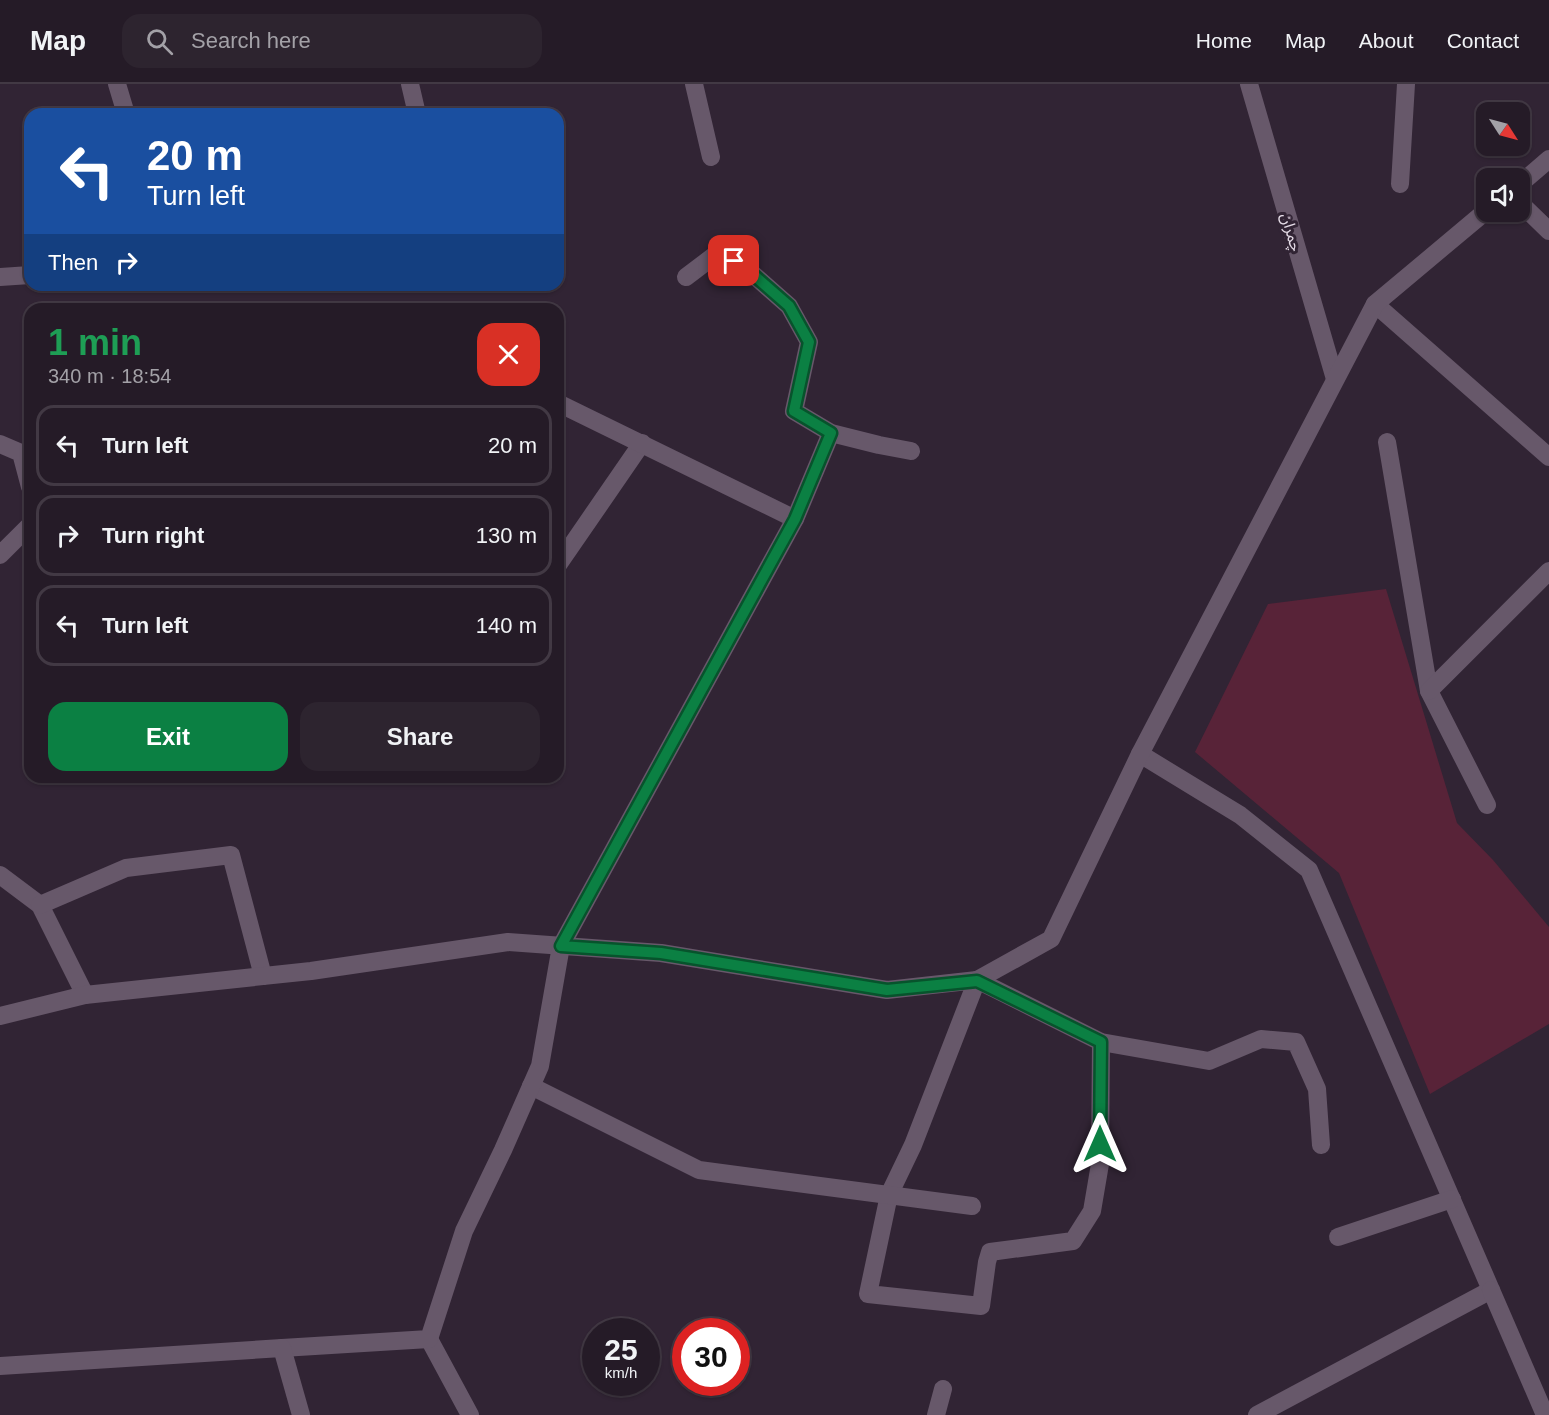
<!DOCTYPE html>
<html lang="en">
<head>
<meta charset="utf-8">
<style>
	:root { --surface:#251b27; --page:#2d242f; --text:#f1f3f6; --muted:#a3a1a7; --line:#423944; --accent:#0b8043 }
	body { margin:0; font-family:Helvetica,"Noto Sans Arabic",sans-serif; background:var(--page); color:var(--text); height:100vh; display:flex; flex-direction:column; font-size:22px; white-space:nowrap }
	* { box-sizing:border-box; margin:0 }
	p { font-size:20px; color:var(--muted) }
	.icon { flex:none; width:33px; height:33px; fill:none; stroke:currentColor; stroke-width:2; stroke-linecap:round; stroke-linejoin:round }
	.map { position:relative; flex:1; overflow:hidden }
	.sheet { position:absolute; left:24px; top:219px; width:540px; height:480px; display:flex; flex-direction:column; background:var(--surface); border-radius:18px; box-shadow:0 2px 4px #0004,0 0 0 2px var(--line) }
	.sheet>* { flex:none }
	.hud { position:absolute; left:24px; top:24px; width:540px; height:183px; border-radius:18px; box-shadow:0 2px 4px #0004,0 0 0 2px var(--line); background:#1a4fa0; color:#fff; overflow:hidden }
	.needle { width:39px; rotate:126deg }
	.fabs { position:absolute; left:1476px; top:18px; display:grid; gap:12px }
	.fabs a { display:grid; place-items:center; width:54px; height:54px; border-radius:12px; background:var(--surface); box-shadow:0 2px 4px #0004,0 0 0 2px var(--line); font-size:30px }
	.speed { position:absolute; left:582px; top:1234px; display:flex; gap:12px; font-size:30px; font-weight:700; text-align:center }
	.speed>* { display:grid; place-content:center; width:78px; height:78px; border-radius:50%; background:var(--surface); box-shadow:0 2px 4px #0004,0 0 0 2px var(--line); line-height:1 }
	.speed small { font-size:15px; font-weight:400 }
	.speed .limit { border:9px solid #d22; background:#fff; color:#111 }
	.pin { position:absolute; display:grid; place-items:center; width:51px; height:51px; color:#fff; margin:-26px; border-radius:12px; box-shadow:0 3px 9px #0006 }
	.me { position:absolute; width:66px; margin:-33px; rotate:0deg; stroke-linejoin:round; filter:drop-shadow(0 0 4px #0008) }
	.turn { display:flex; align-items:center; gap:21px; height:126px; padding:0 24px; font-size:27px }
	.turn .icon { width:78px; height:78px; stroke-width:2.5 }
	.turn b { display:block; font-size:42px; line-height:51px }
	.then { display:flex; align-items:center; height:57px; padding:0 24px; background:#0003; gap:12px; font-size:22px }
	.round { display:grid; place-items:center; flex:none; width:63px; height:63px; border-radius:18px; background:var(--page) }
	.summary { display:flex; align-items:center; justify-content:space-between; height:102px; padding:0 24px }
	h1 { font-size:36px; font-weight:600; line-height:45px; color:#1e9e55 }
	.primary-button { display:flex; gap:12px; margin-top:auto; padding:12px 24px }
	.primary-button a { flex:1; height:69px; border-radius:18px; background:var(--accent); color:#fff; font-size:24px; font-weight:600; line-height:69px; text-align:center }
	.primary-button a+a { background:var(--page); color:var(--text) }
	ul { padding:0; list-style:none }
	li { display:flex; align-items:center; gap:18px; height:81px; margin:0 12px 9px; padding:0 12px; border:3px solid var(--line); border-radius:18px }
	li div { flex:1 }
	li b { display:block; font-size:22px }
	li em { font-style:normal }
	header { display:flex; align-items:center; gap:36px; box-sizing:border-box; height:84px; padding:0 30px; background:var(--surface); border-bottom:2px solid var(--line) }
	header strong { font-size:28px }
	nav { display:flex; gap:33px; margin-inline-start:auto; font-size:21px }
	.search { width:420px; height:54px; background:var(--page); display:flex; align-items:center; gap:15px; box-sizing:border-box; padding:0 21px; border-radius:18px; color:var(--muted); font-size:22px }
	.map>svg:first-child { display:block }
</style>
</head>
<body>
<header>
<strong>Map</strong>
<div class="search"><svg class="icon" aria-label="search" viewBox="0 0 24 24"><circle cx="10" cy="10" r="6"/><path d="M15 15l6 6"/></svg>Search here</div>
<nav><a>Home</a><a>Map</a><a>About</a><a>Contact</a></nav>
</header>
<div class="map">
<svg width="1549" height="1331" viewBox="0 0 1549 1331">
	<rect width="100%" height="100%" fill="#312434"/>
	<polygon fill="#582338" points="1386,505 1457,739 1493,776 1549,843 1549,940 1430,1010 1339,789 1195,668 1268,520"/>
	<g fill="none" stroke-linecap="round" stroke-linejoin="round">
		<g stroke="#67586a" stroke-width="18">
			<polyline points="117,0 126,30"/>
			<polyline points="410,0 417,30"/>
			<polyline points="694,0 711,73"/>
			<polyline points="1249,0 1335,295"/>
			<polyline points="1400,100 1406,0"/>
			<polyline points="1520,100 1549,75"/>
			<polyline points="1520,119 1549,147"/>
			<polyline points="0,193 30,191"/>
			<polyline points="686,193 719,168 748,186 789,222 809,258 794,327 831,349 879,361 911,367"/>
			<polyline points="1375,220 1549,373"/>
			<polyline points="1387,358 1429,607 1487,721"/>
			<polyline points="0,360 21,369 30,403"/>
			<polyline points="795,435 831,349"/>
			<polyline points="0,471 30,441"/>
			<polyline points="558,481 642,359"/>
			<polyline points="1429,607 1549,487"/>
			<polyline points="1140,670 1240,731 1309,786 1491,1206 1257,1331"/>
			<polyline points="0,791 40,821 85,911"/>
			<polyline points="40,821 126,784 231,771 263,892"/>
			<polyline points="977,896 913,1061 889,1111 868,1210 981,1222 987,1178 990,1168 1073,1157 1092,1127 1100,1080 1101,958"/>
			<polyline points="977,896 1101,958 1209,977 1261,955 1296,958 1317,1005 1321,1061"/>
			<polyline points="0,932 85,911 311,887 508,858 661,869 887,906 977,896 1051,855 1140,670 1375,220 1486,127"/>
			<polyline points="531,1002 699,1086 972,1122"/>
			<polyline points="1338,1153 1452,1115"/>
			<polyline points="1491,1206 1545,1331"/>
			<polyline points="429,1255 470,1331"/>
			<polyline points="282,1264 429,1255 464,1147 503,1066 540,982 561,862 795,435 558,319"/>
			<polyline points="0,1282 282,1264 301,1331"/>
			<polyline points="936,1331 943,1305"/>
		</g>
	</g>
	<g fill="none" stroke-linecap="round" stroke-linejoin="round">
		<g stroke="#07532c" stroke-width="15">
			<polyline id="route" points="734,177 748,186 789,222 809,258 794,327 831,349 795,435 561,862 661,869 887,906 977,897 1101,958 1100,1060"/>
		</g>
		<use href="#route" stroke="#0b8043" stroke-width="10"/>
	</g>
	<g text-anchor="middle" stroke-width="6" stroke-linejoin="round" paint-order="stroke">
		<g font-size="16" fill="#e5dce7" stroke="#312434">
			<text transform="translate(1292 148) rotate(74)" y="6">چمران</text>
		</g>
	</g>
</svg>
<div class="fabs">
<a><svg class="needle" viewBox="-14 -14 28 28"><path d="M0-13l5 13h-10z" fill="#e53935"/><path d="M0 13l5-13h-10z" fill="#a3a1a7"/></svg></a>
<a><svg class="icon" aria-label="sound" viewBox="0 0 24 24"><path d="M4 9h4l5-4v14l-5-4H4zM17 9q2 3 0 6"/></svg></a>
</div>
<div class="speed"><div>25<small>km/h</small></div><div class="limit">30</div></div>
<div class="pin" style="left:734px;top:177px;background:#d93025"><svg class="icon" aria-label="arrive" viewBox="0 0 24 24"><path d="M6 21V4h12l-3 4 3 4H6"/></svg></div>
<svg class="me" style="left:1100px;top:1060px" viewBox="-20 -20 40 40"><path d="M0-17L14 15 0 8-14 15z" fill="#0b8043" stroke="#fff" stroke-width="4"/></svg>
<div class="hud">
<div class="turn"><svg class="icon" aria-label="left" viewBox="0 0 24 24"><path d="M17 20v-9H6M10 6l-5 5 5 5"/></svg><div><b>20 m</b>Turn left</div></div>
<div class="then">Then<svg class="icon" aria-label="right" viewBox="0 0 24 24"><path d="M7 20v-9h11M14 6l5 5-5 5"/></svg></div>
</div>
<section class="sheet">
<div class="summary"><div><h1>1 min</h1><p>340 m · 18:54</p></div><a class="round" style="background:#d93025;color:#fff"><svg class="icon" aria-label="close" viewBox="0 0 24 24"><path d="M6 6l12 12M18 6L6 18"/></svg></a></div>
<ul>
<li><svg class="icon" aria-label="left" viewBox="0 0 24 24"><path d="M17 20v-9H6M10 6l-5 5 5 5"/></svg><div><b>Turn left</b></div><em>20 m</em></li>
<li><svg class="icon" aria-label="right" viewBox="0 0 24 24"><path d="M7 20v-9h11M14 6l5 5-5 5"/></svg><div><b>Turn right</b></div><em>130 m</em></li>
<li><svg class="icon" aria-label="left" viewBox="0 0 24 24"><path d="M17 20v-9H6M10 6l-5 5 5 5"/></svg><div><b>Turn left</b></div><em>140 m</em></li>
</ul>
<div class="primary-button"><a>Exit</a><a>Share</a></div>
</section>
</div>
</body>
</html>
